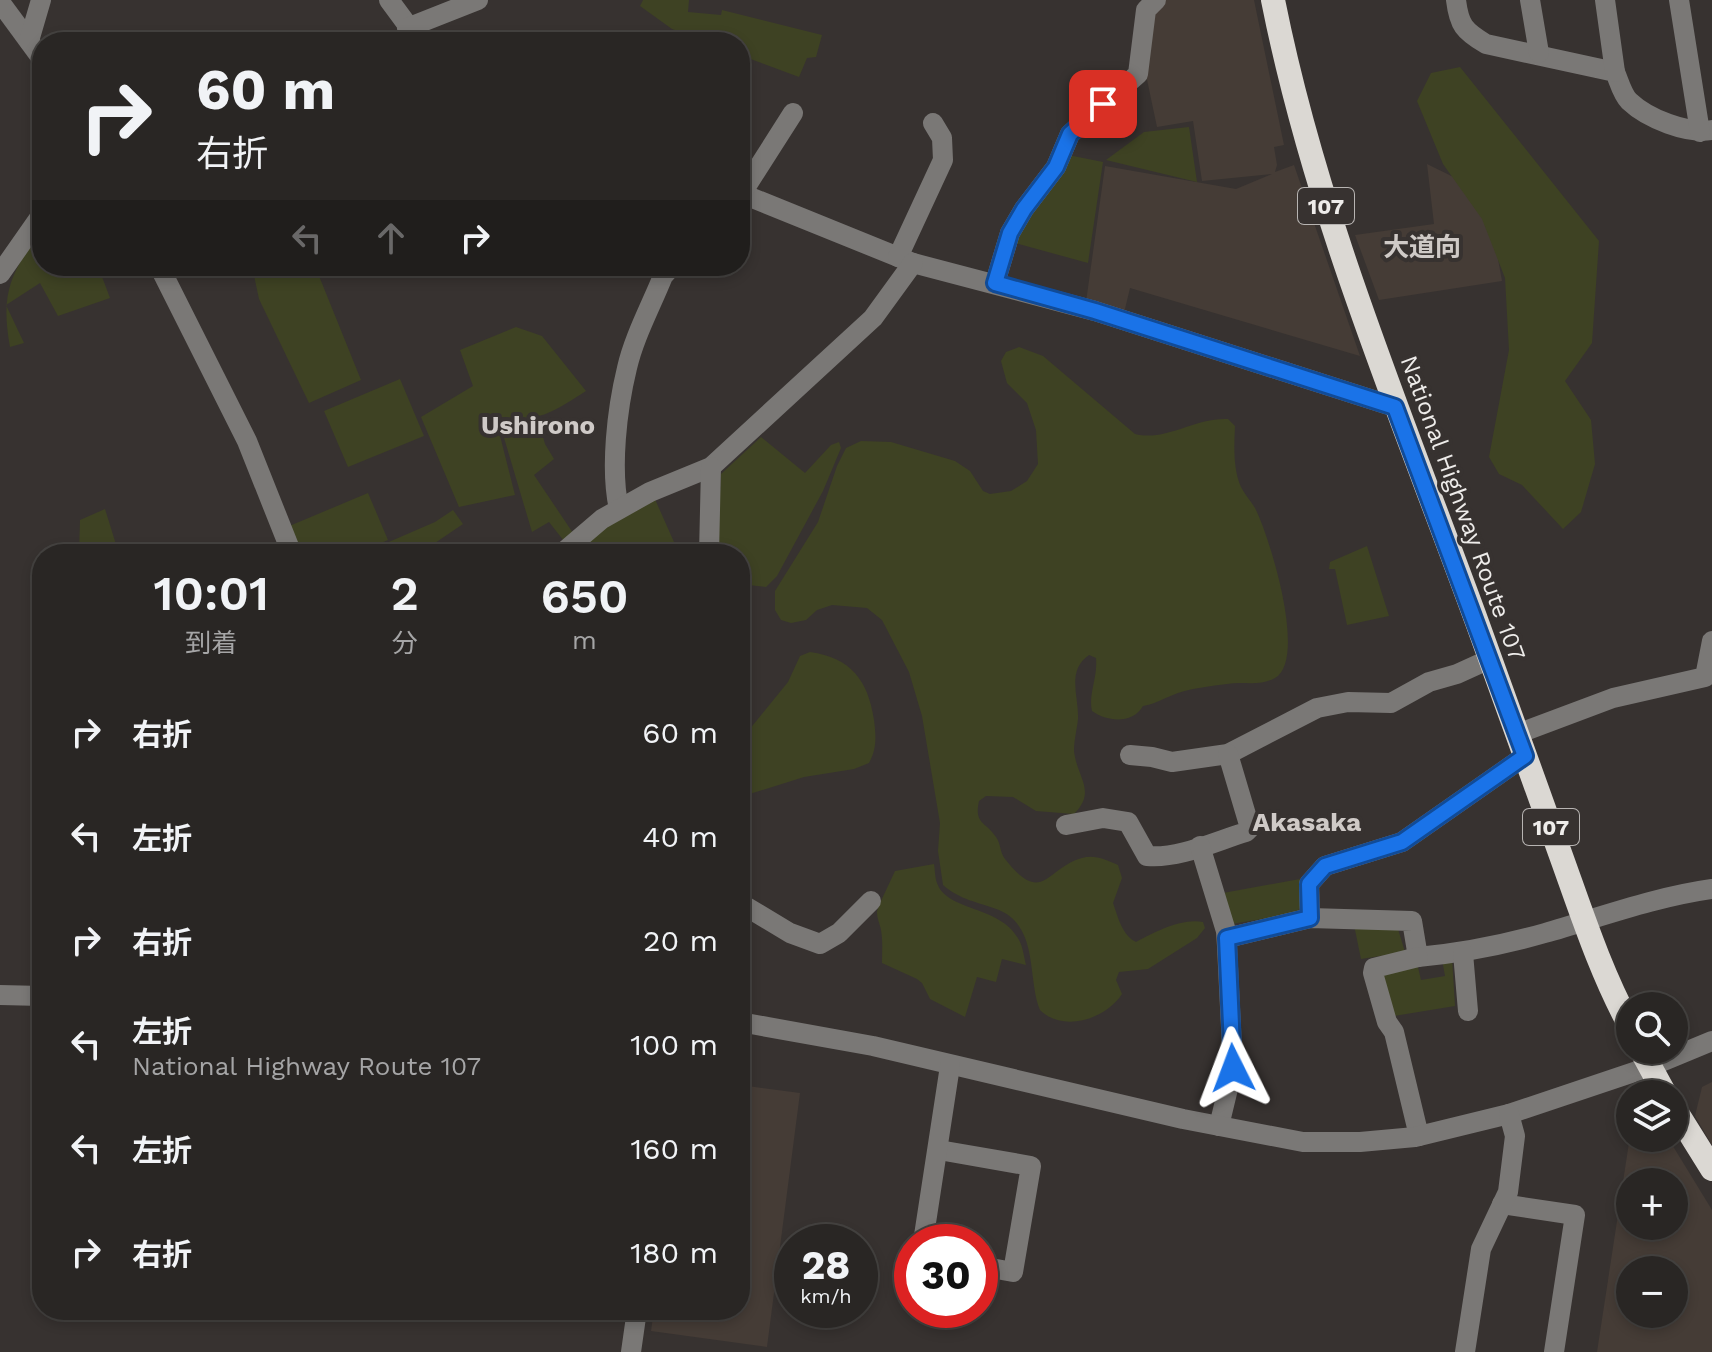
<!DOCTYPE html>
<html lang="ja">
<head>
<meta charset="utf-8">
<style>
	:root { --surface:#292624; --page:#353231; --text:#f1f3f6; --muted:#a5a5a6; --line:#454341 }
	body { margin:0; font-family:"Work Sans","Noto Sans JP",sans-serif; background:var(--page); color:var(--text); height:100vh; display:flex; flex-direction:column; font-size:30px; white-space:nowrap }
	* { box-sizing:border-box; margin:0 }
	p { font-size:26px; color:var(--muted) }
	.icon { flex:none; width:44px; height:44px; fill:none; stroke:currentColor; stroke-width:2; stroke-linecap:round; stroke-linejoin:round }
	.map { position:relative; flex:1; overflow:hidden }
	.side { position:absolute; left:32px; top:544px; width:718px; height:776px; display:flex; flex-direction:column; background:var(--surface); border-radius:32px; box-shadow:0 4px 12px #0003,0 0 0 2px var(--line) }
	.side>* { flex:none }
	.top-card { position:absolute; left:32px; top:32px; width:718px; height:244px; border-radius:32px; box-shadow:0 4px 12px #0003,0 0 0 2px var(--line); background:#292624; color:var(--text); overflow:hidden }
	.controls { position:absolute; left:1616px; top:992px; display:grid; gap:16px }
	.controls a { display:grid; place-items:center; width:72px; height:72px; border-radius:50%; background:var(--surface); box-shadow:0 4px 12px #0003,0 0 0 2px var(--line); font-size:40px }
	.speed { position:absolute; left:774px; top:1224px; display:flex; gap:16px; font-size:40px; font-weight:700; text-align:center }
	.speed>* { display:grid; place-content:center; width:104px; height:104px; border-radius:50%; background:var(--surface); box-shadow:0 4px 12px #0003,0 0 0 2px var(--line); line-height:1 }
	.speed small { font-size:20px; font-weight:400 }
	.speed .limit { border:12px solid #d22; background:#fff; color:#111 }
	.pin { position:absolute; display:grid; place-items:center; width:68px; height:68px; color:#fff; margin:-34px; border-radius:16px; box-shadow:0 4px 12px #0006 }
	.me { position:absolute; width:88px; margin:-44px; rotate:357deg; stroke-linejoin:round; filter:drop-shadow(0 0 6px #0008) }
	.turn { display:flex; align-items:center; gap:28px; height:168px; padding:0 32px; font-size:36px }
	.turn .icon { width:104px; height:104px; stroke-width:2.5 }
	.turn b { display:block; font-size:56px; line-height:68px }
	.lanes { display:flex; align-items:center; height:76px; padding:0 32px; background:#0003; justify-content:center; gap:40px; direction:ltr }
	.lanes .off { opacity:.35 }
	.eta { display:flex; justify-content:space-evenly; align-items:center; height:136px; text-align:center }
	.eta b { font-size:48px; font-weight:600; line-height:56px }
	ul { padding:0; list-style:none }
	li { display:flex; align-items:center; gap:24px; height:104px; padding:0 32px }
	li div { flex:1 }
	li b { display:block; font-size:30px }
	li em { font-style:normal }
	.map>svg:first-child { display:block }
</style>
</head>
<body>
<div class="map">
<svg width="1712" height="1352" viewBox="0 0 1712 1352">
	<rect width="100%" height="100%" fill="#373230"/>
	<g fill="#453c36" fill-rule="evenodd">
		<polygon points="1164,0 1254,0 1284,145 1274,147 1277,165 1275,172 1294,165 1360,356 1130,288 1124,313 1086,302 1105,166 1236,189 1272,174 1202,181 1193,121 1157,127 1146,75 1152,12"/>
		<polygon points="1427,164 1486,193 1502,281 1379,300 1355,235 1434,224"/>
		<polygon points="1712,1082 1712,1145 1695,1116 1702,1087"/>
		<polygon points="740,1085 800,1093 767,1347 651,1331 654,1310 740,1310"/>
		<path d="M1630 1136 1668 1138 1712 1210V1352H1597ZM1674 1182V1226H1630V1182ZM1630 1270H1674V1314H1630Z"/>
	</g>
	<g fill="#3e4223">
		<polygon points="643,0 689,0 688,12 721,15 722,10 822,35 816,57 807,58 799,77 740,55 740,42 707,42 672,29 640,6"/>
		<polygon points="1460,67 1599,241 1592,343 1565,381 1591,420 1595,464 1581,512 1563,529 1522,485 1499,474 1489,457 1509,350 1505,278 1482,219 1443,164 1417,101 1431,73"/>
		<polygon points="1189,127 1197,182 1106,160 1144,132"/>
		<polygon points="1068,155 1103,162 1088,263 1015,243"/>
		<path d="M42 229V266H98L110 298 58 316 40 283 6 305 24 343 10 347C0 292 11 273 42 229Z"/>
		<polygon points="252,266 315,266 361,380 309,403 259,299"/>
		<path d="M516 327 542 336 586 391C550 414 538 423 495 416L515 495 459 507 421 417 473 386 460 350Z"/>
		<path d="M1019 347 1043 356 1135 434C1165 442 1196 417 1228 419L1235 426C1234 446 1233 469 1241 487 1245 495 1251 501 1255 508 1269 535 1308 659 1275 678 1260 687 1243 681 1227 684 1211 686 1193 688 1178 693 1166 697 1156 704 1143 706 1133 724 1107 722 1092 711 1088 695 1098 677 1096 658L1089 655C1066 671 1079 696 1078 719 1077 729 1074 740 1074 751 1077 778 1097 791 1074 814L1036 811 1013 797 986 796 979 801C974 824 985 821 996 837 1001 844 1000 853 1005 859 1043 907 1046 868 1082 858 1094 854 1107 860 1118 865L1122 878 1113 903C1118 917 1122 935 1136 942 1155 932 1181 918 1203 922L1205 928 1197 938 1148 969 1119 972 1116 980 1122 994C1106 1019 1063 1033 1040 1010 1027 978 1039 927 999 910 978 902 960 900 943 885L938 851 940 823 922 716 909 672 882 620 867 608 832 605 817 610 806 620 791 623 781 620 775 610V591L818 522 837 466 846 448 861 441 891 442 955 461 970 471 983 491 990 494 1011 491 1027 481 1038 464 1036 430 1027 403 1007 383 1001 361 1006 352Z"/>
		<polygon points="400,379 424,436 348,467 324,411"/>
		<polygon points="538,420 545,444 554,459 534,475 573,533 564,541 549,522 532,532 499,421 522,426"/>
		<polygon points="761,437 805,473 831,445 839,442 841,448 823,491 777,576 766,587 740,584 740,554 717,554 721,474"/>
		<polygon points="368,493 388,540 356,554 298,554 287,527"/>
		<polygon points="654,497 678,551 695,551 695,554 570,554 618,516"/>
		<polygon points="105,509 119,554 79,554 80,520"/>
		<polygon points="453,510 463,524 432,545 441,554 361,554 435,522"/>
		<polygon points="1367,546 1389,616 1347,625 1335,569 1329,569 1330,562"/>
		<path d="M810 652C851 658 868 680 874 720 876 736 877 749 869 763L854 769 804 777 740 797V741L788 682 800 656Z"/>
		<path d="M934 864C935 870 935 878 937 883 947 912 1001 905 1019 940 1023 947 1024 957 1026 965L1002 959 996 982 977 977 965 1017 930 999 922 983 917 979 882 963C882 952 883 941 881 930 880 924 877 919 877 912 878 906 892 878 895 871Z"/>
		<path d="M1300 879C1303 892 1306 902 1296 913L1232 924 1223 893Z"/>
		<polygon points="1354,925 1398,929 1405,952 1361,959"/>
		<polygon points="1452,958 1455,1006 1394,1016 1382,975 1417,963 1421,980 1445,976 1442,959"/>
	</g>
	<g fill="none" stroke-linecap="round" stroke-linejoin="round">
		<g stroke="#7a7876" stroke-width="20">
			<polyline points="389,0 420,42"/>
			<path d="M1456 0C1459 25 1464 31 1486 44L1615 72C1619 81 1622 94 1629 101 1648 119 1687 134 1712 130"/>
			<polyline points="1530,0 1539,53"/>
			<polyline points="1605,0 1615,72"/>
			<polyline points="1679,0 1700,132"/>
			<polyline points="0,2 42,59"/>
			<polyline points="407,28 478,0"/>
			<polyline points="29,41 41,0"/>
			<polyline points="740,193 913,263 1095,311 1395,407"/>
			<polyline points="742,193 793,113"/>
			<polyline points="898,257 943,160 942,138 933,123"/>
			<polyline points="159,266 247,441 292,554"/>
			<polyline points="0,274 42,214"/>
			<polyline points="995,283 1010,233 1024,209 1056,167 1070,134 1138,74 1146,10 1156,0"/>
			<path d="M619 509C610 469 617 409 627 368 634 337 651 306 663 276L672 266"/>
			<polyline points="561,554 602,519 650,492 711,467 873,318 913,263"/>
			<polyline points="709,554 711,467"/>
			<polyline points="1517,734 1613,698 1705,677 1712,641"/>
			<polyline points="1130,755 1152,757 1172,762 1228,754 1317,708 1348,702 1391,703 1429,682 1457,674 1490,659"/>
			<path d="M1066 825 1103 818 1128 822 1147 856C1179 859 1216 841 1246 832L1250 828 1228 754"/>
			<polyline points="1200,846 1226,931 1227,946 1233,1068 1219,1126"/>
			<polyline points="740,903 790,933 820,944 839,933 871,901"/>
			<polyline points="1310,918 1309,884 1325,866 1402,842 1525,756"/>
			<path d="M1227 938 1310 918 1412 921 1418 957C1461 953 1503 945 1545 933 1601 917 1655 897 1712 889"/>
			<polyline points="1463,953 1468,1011"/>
			<polyline points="1418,957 1374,968 1373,973 1387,1022 1394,1032 1419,1136"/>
			<polyline points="0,995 42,996"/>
			<polyline points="740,1022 873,1046 1183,1119 1303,1142 1360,1142 1415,1137 1509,1114 1649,1067 1712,1041"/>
			<polyline points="939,1150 1031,1166 1013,1272 980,1266"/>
			<polyline points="1502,1204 1575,1215 1554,1352"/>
			<polyline points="923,1242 950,1066"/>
			<polyline points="631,1352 637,1310"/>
			<polyline points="1465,1352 1481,1249 1508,1192 1515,1136 1509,1114"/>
		</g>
		<g stroke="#dbd8d3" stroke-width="24">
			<path d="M1273 0C1316 216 1403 419 1478 625 1505 701 1533 777 1560 853 1581 911 1600 971 1630 1026"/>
			<polyline points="1641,1050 1665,1094"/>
			<polyline points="1674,1108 1712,1169"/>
		</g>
	</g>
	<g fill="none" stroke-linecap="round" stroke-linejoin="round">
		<g stroke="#114b97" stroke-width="20">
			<polyline id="route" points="1103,104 1070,134 1056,167 1024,209 1010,233 995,283 1095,311 1395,407 1525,756 1402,842 1325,866 1309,884 1310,918 1227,938 1233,1068"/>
		</g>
		<use href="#route" stroke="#1a73e8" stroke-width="14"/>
	</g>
	<g text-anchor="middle" stroke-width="8" stroke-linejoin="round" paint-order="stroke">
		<g fill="#373230" stroke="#b7b4b2" stroke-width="2">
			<rect x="1298" y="188" width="56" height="36" rx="6"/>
			<rect x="1523" y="809" width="56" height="36" rx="6"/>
		</g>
		<g font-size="22" font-weight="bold" fill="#eeecea">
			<text x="1326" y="214">107</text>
			<text x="1551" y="835">107</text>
		</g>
		<g font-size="24" fill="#eeecea" stroke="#373230">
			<text transform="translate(1463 508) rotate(70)" y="8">National Highway Route 107</text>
		</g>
		<g font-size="26" font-weight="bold" fill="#cfcac7" stroke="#373230">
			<text x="1422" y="256">大道向</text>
			<text x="538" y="434">Ushirono</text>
			<text x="1307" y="831">Akasaka</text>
		</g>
	</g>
</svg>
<div class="controls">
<a><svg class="icon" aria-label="search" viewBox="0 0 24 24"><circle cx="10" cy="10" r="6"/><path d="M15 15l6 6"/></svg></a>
<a><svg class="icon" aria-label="layers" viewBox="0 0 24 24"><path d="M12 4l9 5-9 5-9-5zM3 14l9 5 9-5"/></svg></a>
<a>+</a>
<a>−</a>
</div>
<div class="speed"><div>28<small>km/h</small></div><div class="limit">30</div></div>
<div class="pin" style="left:1103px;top:104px;background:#d93025"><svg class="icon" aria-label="arrive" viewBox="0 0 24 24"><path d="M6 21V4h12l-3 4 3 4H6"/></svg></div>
<svg class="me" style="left:1233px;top:1068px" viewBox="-20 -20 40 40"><path d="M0-17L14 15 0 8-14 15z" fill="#1a73e8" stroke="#fff" stroke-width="4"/></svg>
<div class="top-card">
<div class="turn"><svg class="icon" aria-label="right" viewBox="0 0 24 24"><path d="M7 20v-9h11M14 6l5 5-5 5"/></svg><div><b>60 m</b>右折</div></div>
<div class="lanes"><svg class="icon off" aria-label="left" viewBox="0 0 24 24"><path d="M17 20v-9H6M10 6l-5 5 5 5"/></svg><svg class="icon off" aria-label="ahead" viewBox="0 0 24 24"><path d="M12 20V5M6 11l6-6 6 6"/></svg><svg class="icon" aria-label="right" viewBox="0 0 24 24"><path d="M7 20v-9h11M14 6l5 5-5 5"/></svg></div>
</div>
<section class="side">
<div class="eta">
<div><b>10:01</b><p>到着</p></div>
<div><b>2</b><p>分</p></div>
<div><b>650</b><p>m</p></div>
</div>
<ul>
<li><svg class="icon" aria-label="right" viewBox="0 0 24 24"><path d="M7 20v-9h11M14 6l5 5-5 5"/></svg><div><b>右折</b></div><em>60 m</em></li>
<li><svg class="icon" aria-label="left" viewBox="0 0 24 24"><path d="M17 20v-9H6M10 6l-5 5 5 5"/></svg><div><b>左折</b></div><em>40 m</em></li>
<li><svg class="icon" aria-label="right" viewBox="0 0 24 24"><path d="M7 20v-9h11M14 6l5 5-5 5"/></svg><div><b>右折</b></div><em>20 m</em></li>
<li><svg class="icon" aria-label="left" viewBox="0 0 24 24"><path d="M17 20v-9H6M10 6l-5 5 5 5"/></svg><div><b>左折</b><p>National Highway Route 107</p></div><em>100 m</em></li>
<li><svg class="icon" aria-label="left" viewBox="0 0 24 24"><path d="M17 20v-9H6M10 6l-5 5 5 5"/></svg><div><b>左折</b></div><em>160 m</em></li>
<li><svg class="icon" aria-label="right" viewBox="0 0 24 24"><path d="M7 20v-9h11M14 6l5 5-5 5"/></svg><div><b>右折</b></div><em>180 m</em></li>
</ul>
</section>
</div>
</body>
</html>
